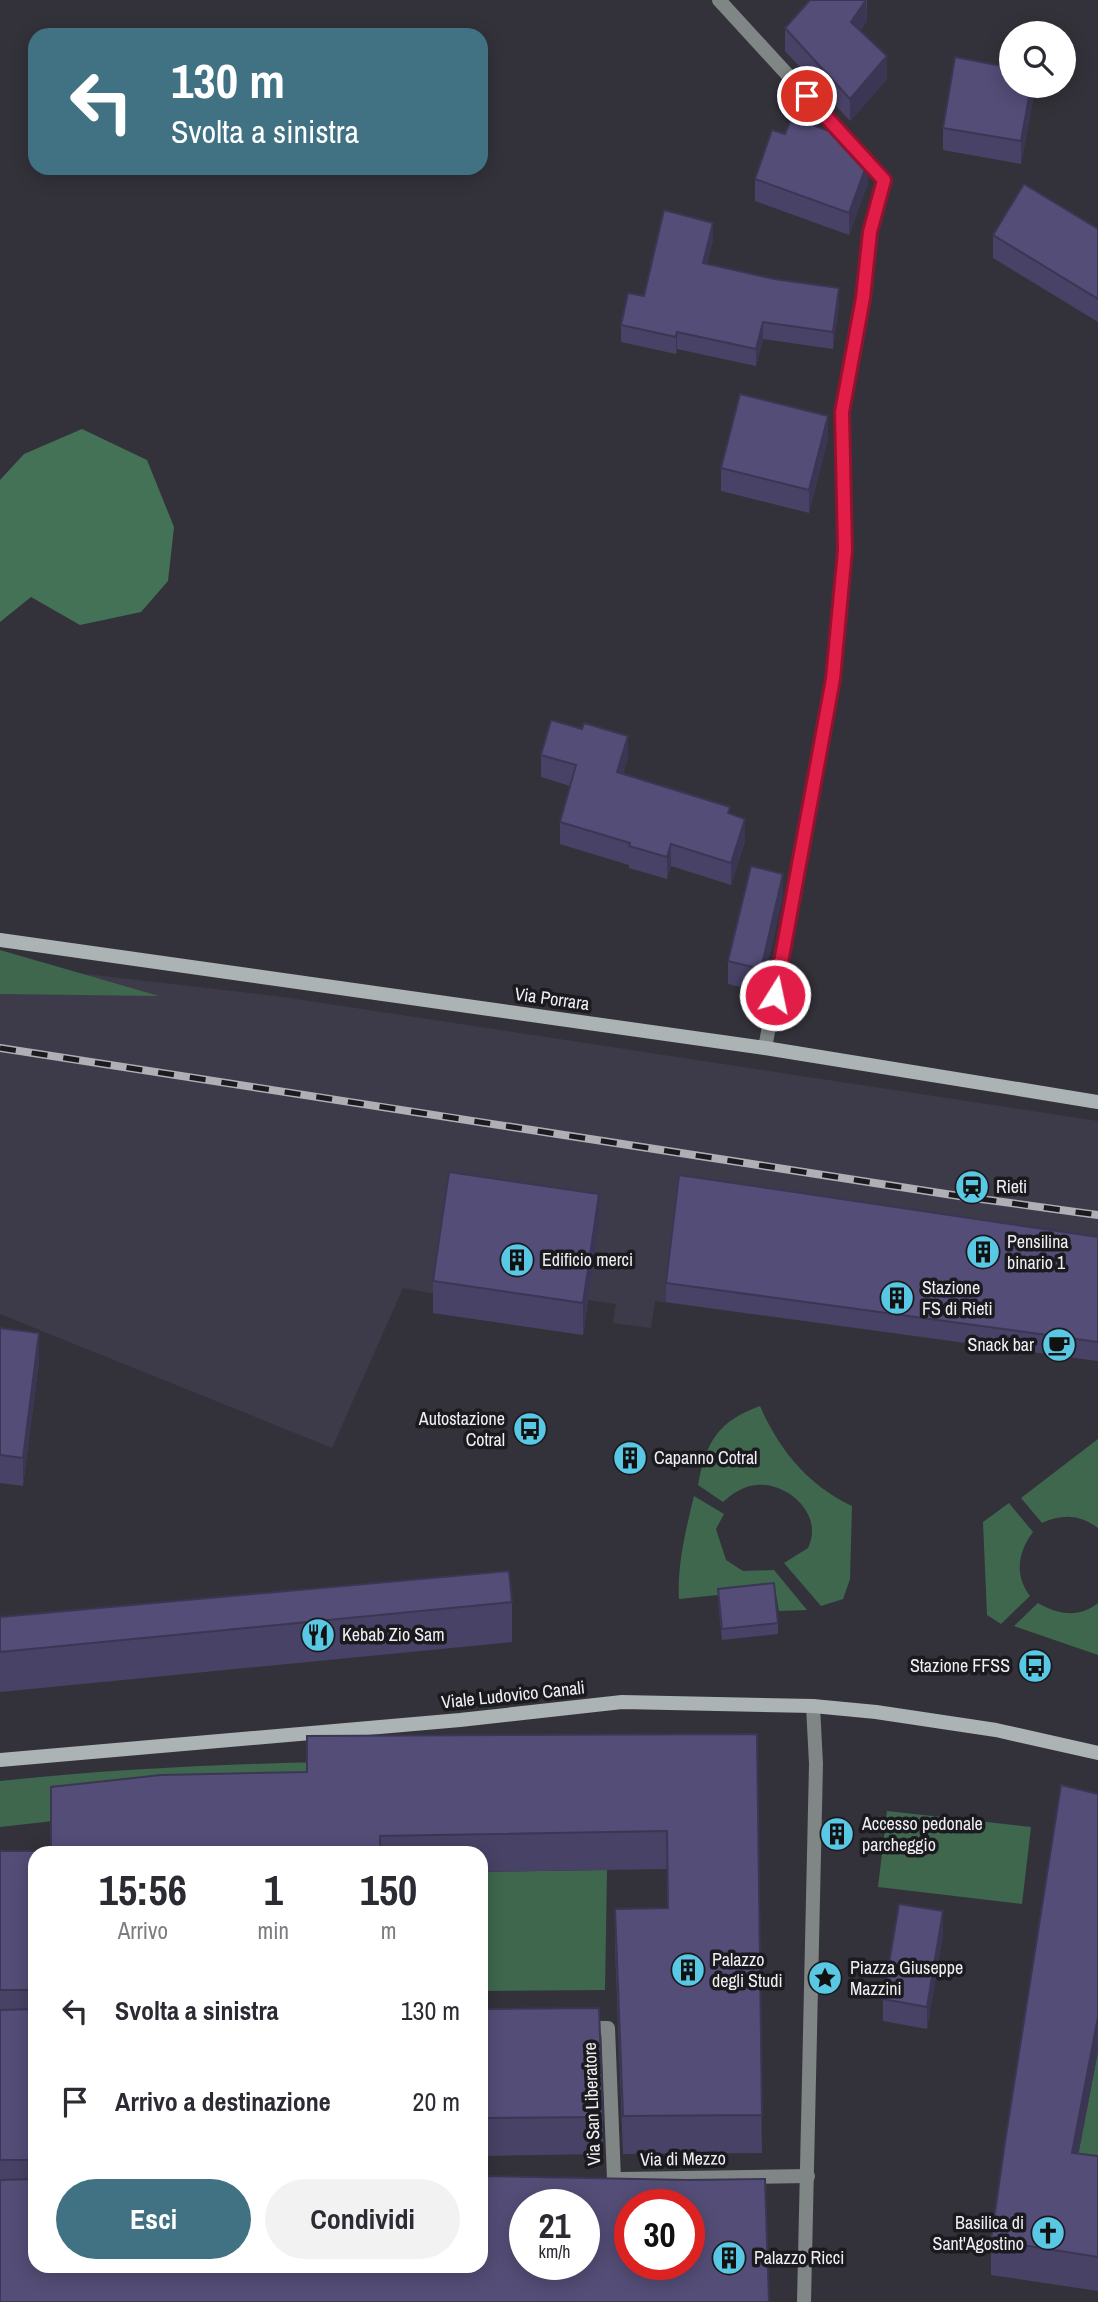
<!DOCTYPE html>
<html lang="it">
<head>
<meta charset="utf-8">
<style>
	:root { --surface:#fff; --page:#f2f2f3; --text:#2b2b33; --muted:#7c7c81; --accent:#407283 }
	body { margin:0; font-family:"Archivo Narrow",sans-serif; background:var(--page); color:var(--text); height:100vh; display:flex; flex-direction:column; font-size:26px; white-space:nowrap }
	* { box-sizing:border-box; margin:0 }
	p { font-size:23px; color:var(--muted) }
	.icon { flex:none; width:38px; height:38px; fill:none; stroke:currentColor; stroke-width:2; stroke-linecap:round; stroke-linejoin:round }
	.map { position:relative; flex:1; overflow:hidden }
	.drawer { position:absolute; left:28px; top:1846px; width:460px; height:427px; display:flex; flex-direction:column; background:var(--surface); border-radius:21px; box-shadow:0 4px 18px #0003 }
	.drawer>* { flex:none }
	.hud { position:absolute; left:28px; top:28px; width:460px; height:147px; border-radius:21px; box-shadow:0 4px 18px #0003; background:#407283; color:#fff; overflow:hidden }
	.tools { position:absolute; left:999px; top:21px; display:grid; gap:14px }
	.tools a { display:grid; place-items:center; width:77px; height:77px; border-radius:50%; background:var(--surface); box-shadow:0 4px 18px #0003; font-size:35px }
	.speed { position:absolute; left:509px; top:2189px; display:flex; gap:14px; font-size:35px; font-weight:700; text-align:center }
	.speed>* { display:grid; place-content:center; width:91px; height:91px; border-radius:50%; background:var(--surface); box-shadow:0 4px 18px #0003; line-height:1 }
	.speed small { font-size:18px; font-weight:400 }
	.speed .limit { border:10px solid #d22; background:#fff; color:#111 }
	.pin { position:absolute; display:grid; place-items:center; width:60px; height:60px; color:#fff; margin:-30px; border:4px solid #fff; border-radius:50%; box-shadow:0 2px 7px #0007 }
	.me { position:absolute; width:77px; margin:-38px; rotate:10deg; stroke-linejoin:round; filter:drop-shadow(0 0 5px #0008) }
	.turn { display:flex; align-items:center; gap:24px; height:147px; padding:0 28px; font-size:32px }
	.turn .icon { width:91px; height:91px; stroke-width:2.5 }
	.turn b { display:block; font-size:49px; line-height:60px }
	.eta { display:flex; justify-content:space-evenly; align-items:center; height:119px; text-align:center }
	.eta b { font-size:42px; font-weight:700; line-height:49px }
	.button { display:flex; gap:14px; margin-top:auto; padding:14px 28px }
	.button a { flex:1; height:80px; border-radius:42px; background:var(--accent); color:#fff; font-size:28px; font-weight:700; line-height:80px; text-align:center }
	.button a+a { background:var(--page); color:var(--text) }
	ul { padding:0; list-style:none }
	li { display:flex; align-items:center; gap:21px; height:91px; padding:0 28px }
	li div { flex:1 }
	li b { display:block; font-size:26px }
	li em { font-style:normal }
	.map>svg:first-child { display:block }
</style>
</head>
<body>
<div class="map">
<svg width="1098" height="2302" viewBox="0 0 1098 2302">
	<rect width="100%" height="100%" fill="#33323a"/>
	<polygon fill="#3d3b49" points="0,964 283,997 1098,1121 1098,1361 655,1301 651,1328 613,1323 616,1304 588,1300 583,1335 433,1313 436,1294 403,1288 332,1448 0,1314"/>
	<g fill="#3e674e">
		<polygon points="0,950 159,996 0,994"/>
		<path d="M760 1406C780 1451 807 1484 852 1506L850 1579 843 1599 821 1606 784 1563 808 1548C810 1544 812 1537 812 1532 813 1505 782 1482 756 1485 743 1486 732 1494 723 1502L698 1485C706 1442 718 1421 760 1406Z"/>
		<path d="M1098 1439V1528C1079 1514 1062 1514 1042 1523L1021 1498Z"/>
		<path d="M694 1496 724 1514 716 1529 726 1560 743 1571 774 1570 807 1610 779 1611 775 1589 679 1599C677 1565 686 1529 694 1496Z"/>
		<path d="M1009 1503 1033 1532C1018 1552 1014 1575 1030 1596L1001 1624 987 1615 983 1522Z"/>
		<path d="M1038 1603C1058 1615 1080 1618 1098 1603V1655L1014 1626Z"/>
		<path d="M400 1761 116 1814 0 1827V1781C133 1767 267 1762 400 1761Z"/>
		<polygon points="887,1811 1031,1827 1022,1904 878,1887"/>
		<polygon points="607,1870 605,1990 481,1991 481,1872"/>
		<polygon points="1098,2051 1098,2191 1072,2187"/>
	</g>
	<polygon fill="#437256" points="82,429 147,460 174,527 168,581 141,612 80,625 31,597 0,622 0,480 24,454"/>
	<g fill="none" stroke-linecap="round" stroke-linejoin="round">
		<g stroke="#808585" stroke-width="14">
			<polyline points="719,0 884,180 870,232 863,298 842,412 845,550 833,679 765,1048"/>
			<polyline points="583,2028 608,2028 614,2179"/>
			<polyline points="620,2179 808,2176"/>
			<polyline points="804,2302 816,1764 813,1706"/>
		</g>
		<g stroke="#abb3b4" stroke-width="14">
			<polyline points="0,940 765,1048 1098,1102"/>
			<polyline points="0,1760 460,1720 622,1702 813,1706 876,1712 996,1730 1098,1753"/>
		</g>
		<g stroke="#afafb5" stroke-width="8">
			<polyline id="rail" points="0,1048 959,1196 1098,1215"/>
		</g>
		<use href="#rail" stroke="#1b1a1e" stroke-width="5" stroke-dasharray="16" stroke-linecap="butt"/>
	</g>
	<g fill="#484266">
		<polygon points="867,0 867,21 860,31 887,79 850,121 785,51 785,28"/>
		<polygon points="1034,86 1034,94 1021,164 943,150 943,128"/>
		<polygon points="785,134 861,158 868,183 849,235 755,201 755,179"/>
		<polygon points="1098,229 1098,322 993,258 993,235"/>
		<polygon points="713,240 707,264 839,305 833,349 763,339 756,366 677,349 676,354 621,342 621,325 644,296"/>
		<polygon points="828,438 809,513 721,491 721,468"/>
		<polygon points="541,755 628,758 623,774 730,814 745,841 731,885 671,866 667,879 629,868 629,865 560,844 560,822 570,786 541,777"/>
		<polygon points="783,896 761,992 728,984 728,961"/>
		<polygon points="599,1226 583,1335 433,1313 433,1281"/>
		<polygon points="1098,1237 1098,1361 666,1302 666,1283"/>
		<polygon points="0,1328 39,1361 23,1486 0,1483"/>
		<polygon points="718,1589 778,1623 778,1634 722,1640 718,1601"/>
		<polygon points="512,1602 512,1642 0,1692 0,1617"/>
		<polygon points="757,1734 762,2153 623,2154 615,1947 615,1909 667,1908 667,1869 481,1872 481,1853 35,1853 35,2266 0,2302 0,1851 51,1851 307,1772"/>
		<polygon points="1098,1794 1098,2051 1078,2154 1098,2156 1098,2291 991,2275 991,2240"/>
		<polygon points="943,1934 927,2029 883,2021 883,1999"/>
		<polygon points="481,2009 603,2117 603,2154 481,2156"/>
	</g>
	<g fill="#3b3653">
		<polygon points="866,0 867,21 851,45 851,22"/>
		<polygon points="887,56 887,79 850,121 850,99"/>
		<polygon points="1031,86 1034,86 1034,94 1021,164 1021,141"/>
		<polygon points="868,161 868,183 849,235 849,213"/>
		<polygon points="713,223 713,240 703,280 703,263"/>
		<polygon points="839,288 839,305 833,349 833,332"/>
		<polygon points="763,322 763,339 756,366 756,349"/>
		<polygon points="677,332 677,349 676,354 676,337"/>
		<polygon points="828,416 828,438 809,513 809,490"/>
		<polygon points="628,736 628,758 617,795 617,772"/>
		<polygon points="745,819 745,841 731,885 731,863"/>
		<polygon points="671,844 671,866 667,879 667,857"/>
		<polygon points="783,874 783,896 761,992 761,969"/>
		<polygon points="599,1194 599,1226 583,1335 583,1303"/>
		<polygon points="39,1333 39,1361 23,1486 23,1458"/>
		<polygon points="943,1911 943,1934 927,2029 927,2007"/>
		<polygon points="1098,2017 1098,2051 1072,2187 1072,2153"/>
	</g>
	<g fill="#544d77" stroke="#3b3653" stroke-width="2" fill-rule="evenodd">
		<polygon points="810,0 866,0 851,22 887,56 850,99 785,28"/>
		<polygon points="955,57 1012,68 1012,86 1031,86 1021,141 943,128"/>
		<polygon points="792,117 855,141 861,147 857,157 868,161 849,213 755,179 772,130 785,134"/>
		<polygon points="1024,184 1098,229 1098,299 993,235"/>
		<polygon points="664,210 713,223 703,263 774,279 839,288 833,332 763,322 756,349 677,332 676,337 621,325 628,293 644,296"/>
		<polygon points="740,394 828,416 809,490 721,468"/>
		<polygon points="551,720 582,729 584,723 628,736 617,772 730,807 728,813 745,819 731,863 671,844 667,857 629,846 630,843 560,822 576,765 541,755"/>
		<polygon points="751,866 783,874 761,969 728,961"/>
		<polygon points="449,1172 599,1194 583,1303 433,1281"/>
		<polygon points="679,1175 1098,1237 1098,1342 666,1283"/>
		<polygon points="0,1328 39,1333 23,1458 0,1455"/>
		<polygon points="509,1571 512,1602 0,1652 0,1617"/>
		<polygon points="774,1583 778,1623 722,1629 718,1589"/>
		<polygon points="757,1734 762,2115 623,2116 615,1909 668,1908 667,1831 380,1836 380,1853 35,1853 35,1990 0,1990 0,1851 51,1851 51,1787 161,1775 307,1772 307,1736"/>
		<polygon points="1061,1785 1098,1794 1098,2017 1072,2153 1098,2156 1098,2257 991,2240 1005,2142"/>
		<polygon points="899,1904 943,1911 927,2007 883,1999"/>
		<polygon points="599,2008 603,2117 481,2118 481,2009"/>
		<polygon points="35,2009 35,2160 0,2160 0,2010"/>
		<path d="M481 2176 688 2180 765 2179 769 2302H0V2180L35 2179V2266H481ZM525 2205H584V2264H525ZM630 2205H690V2264H630Z"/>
	</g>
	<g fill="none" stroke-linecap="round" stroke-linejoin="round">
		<g stroke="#92132f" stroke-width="18">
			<polyline id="route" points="775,995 833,679 845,550 842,412 863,298 870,232 884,180 807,96"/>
		</g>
		<use href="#route" stroke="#e11d48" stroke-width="12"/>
	</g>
	<defs>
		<g id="station-disc" transform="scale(1.75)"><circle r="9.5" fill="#59c8e4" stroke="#1b1a1e"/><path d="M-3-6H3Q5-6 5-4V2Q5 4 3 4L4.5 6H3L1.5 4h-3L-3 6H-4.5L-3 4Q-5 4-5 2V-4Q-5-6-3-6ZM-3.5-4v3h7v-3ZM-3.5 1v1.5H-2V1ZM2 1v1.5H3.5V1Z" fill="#111"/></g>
		<g id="building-disc" transform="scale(1.75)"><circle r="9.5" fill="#59c8e4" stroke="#1b1a1e"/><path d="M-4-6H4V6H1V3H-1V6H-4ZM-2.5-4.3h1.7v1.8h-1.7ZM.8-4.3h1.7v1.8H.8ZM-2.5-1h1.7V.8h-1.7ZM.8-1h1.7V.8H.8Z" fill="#111"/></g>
		<g id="cafe-disc" transform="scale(1.75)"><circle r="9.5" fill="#59c8e4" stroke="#1b1a1e"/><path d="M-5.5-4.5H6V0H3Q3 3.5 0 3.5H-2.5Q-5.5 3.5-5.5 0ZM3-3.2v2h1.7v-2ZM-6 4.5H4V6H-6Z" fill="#111"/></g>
		<g id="bus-disc" transform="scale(1.75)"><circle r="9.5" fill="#59c8e4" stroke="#1b1a1e"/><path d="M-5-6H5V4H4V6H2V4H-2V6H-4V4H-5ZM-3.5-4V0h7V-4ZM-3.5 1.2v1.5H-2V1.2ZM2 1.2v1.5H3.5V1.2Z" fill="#111"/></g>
		<g id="restaurant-disc" transform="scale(1.75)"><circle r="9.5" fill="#59c8e4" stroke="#1b1a1e"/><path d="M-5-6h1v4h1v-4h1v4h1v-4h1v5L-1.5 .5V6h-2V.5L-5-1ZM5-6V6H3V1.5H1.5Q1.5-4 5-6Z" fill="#111"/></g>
		<g id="sight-disc" transform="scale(1.75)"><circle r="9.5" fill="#59c8e4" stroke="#1b1a1e"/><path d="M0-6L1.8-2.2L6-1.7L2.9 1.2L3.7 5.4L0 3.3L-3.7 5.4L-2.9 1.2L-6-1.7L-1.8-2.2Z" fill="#111"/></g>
		<g id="church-disc" transform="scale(1.75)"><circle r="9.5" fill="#59c8e4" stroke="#1b1a1e"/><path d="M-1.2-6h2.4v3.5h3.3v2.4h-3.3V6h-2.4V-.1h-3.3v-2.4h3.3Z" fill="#111"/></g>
	</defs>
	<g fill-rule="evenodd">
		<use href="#station-disc" x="972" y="1187"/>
		<use href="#building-disc" x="983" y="1252"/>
		<use href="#building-disc" x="517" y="1260"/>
		<use href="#building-disc" x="897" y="1298"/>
		<use href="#cafe-disc" x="1059" y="1345"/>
		<use href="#bus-disc" x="530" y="1429"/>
		<use href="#building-disc" x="630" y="1458"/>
		<use href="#restaurant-disc" x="318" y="1635"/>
		<use href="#bus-disc" x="1035" y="1666"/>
		<use href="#building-disc" x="837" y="1834"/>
		<use href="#building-disc" x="688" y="1970"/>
		<use href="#sight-disc" x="825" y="1978"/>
		<use href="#church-disc" x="1048" y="2233"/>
		<use href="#building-disc" x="729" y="2258"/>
	</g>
	<g text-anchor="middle" stroke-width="7" stroke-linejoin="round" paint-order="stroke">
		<g font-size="18" fill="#efeff4" stroke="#1b1a1e">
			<text transform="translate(552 999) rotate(8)" y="6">Via Porrara</text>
			<text transform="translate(513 1695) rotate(-6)" y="6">Viale Ludovico Canali</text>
			<text transform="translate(592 2104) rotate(-92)" y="6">Via San Liberatore</text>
			<text transform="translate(683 2159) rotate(-1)" y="6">Via di Mezzo</text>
		</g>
		<g font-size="18" fill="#efeff4" stroke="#1b1a1e" text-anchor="start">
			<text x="996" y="1193">Rieti</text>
			<text x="1007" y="1248">Pensilina<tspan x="1007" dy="21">binario 1</tspan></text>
			<text x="542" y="1266">Edificio merci</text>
			<text x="922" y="1294">Stazione<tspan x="922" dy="21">FS di Rieti</tspan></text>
			<text x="1034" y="1351" text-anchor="end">Snack bar</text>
			<text x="505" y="1425" text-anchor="end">Autostazione<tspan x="505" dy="21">Cotral</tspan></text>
			<text x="654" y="1464">Capanno Cotral</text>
			<text x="342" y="1641">Kebab Zio Sam</text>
			<text x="1010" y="1672" text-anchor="end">Stazione FFSS</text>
			<text x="862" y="1830">Accesso pedonale<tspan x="862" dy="21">parcheggio</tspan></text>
			<text x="712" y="1966">Palazzo<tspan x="712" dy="21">degli Studi</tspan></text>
			<text x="850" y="1974">Piazza Giuseppe<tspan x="850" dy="21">Mazzini</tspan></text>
			<text x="1024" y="2229" text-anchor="end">Basilica di<tspan x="1024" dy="21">Sant'Agostino</tspan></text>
			<text x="754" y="2264">Palazzo Ricci</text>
		</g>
	</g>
</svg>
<div class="tools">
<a><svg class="icon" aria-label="search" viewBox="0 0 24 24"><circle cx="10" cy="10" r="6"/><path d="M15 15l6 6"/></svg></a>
</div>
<div class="speed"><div>21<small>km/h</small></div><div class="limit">30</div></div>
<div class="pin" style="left:807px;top:96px;background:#d93025"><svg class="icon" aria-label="arrive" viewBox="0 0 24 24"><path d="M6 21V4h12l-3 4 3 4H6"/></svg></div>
<svg class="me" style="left:775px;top:995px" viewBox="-20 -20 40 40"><circle r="17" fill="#e11d48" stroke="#fff" stroke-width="3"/><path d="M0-11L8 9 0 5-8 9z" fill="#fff"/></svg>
<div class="hud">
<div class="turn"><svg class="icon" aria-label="left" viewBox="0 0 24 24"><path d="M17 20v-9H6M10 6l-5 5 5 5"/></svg><div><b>130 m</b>Svolta a sinistra</div></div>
</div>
<section class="drawer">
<div class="eta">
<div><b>15:56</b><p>Arrivo</p></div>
<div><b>1</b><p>min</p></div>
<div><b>150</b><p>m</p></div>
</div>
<ul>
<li><svg class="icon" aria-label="left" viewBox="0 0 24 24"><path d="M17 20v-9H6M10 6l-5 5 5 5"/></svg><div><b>Svolta a sinistra</b></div><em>130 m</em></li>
<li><svg class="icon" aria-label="arrive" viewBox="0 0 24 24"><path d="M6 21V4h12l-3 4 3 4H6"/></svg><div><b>Arrivo a destinazione</b></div><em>20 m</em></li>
</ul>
<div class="button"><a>Esci</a><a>Condividi</a></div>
</section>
</div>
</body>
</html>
